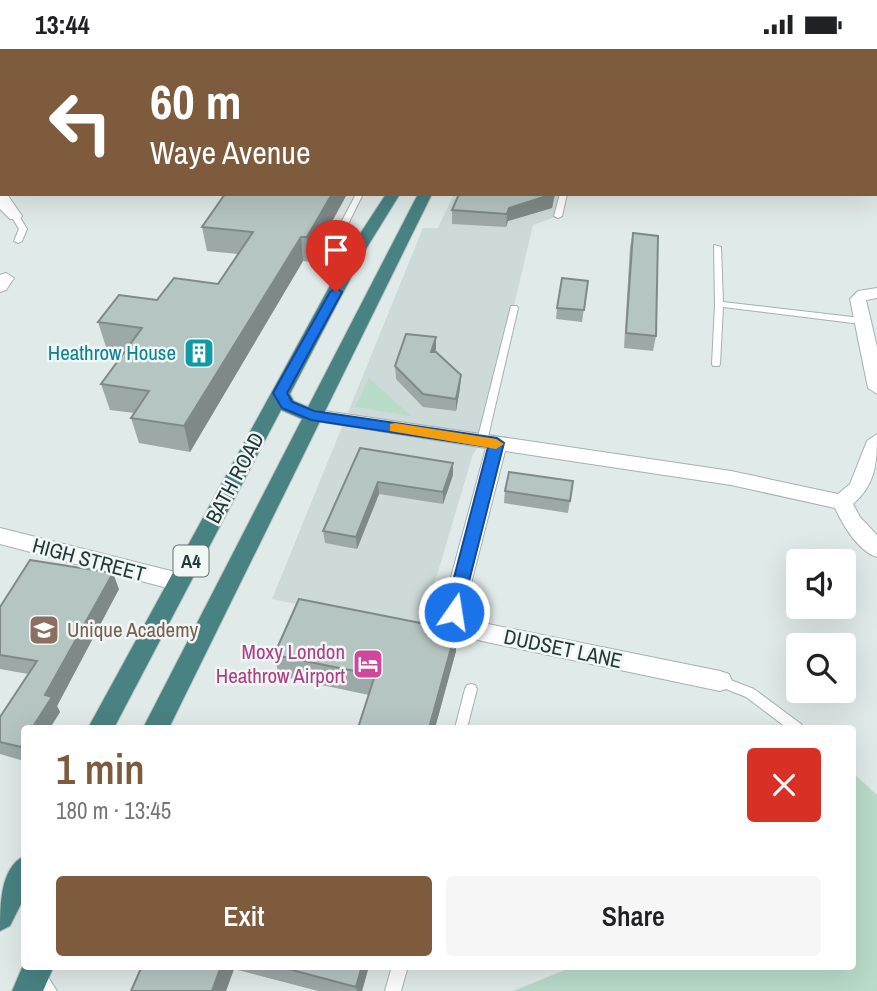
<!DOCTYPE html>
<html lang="en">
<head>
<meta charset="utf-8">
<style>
	:root { --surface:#fff; --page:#f6f6f6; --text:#202124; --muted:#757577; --accent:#7d5b3c }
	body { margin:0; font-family:"Archivo Narrow",sans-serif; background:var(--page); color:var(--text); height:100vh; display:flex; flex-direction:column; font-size:26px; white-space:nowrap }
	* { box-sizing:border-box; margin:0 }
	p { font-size:23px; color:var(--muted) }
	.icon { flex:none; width:38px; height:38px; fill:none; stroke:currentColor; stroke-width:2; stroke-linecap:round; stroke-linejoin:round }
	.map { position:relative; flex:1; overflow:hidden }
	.sheet { position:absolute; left:21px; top:676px; width:835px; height:245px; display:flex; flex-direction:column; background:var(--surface); border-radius:7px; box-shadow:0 7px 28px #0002 }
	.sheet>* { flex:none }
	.guide { position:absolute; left:0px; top:0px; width:878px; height:147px; box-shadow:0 7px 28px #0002; background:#7d5b3c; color:#fff; overflow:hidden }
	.buttons { position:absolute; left:786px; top:500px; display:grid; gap:14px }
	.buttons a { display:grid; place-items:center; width:70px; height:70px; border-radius:7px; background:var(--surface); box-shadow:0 7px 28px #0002; font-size:35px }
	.pin { position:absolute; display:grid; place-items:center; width:60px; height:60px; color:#fff; margin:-72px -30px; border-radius:50% 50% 50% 0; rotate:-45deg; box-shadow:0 0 7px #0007 }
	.pin .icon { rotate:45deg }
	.me { position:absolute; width:77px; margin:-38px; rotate:13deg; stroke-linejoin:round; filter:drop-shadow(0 0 5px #0008) }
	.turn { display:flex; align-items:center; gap:24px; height:147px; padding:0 35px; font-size:32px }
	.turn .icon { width:91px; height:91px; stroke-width:2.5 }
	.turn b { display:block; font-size:49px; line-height:60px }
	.round { display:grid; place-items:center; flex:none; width:74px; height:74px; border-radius:7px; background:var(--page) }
	.headline { display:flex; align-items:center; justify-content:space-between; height:119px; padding:0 35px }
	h1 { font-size:42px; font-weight:600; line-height:52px; color:var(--accent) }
	.button { display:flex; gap:14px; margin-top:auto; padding:14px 35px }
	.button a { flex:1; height:80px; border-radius:7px; background:var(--accent); color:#fff; font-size:28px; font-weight:600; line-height:80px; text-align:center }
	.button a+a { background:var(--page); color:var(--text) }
	.status { display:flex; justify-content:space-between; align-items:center; height:49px; padding:0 35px; background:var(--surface); direction:ltr }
	.status svg { height:19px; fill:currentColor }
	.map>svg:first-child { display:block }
</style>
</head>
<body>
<div class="status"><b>13:44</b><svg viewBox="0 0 49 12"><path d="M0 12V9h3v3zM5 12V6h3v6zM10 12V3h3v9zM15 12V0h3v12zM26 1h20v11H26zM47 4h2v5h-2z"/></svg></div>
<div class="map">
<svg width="877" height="942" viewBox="0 0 877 942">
	<rect width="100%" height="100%" fill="#e0eae8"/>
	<polygon fill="#cedad7" points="454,145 564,145 558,167 533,176 482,392 473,405 421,580 272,550 423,179 438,179"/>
	<g fill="#b9dbca">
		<polygon points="369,329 411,367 355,358"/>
		<polygon points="852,723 877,746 877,942 513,942 575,917 852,917"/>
	</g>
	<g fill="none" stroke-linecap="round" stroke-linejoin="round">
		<g stroke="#a3b2b0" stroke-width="2">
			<g id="service">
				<polygon points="356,145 363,145 342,187 348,197 361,198 361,202 343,201 334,187"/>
				<polygon points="560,145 567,145 562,167 558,169 554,167"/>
				<polygon points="12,165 18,165 27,180 22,192 18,194 14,192 19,180 11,167"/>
				<polygon points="714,196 721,198 723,253 861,269 865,272 861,275 723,258 720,315 719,317 713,317 712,315 715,255"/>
				<polygon points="511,257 517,257 518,259 487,392 482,395 477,392"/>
				<polygon points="720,627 754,640 801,675 803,679 787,679 746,648 716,636 714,632 716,628"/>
				<polygon points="471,635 475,636 477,640 467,679 455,679 465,640 467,636"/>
				<polygon points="38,917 43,920 57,942 40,942 30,925 33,920"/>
				<polygon points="392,917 408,917 401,942 385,942"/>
			</g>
		</g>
		<g stroke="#a3b2b0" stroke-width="2">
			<g id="minor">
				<polygon points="269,0 281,0 268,2"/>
				<polygon points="340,0 353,0 339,2"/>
				<rect x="0" y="18" width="2" height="8"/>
				<polygon points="0,141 2,145 7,145 22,167 20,170 10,170 0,160"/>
				<polygon points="6,224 14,229 6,241 0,243 0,226"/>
				<polygon points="877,239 877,249 866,251 877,298 877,345 868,339 850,250 858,242"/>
				<path d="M311 360 731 422 838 445 850 435 867 392 877 385C877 414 876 435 853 455L860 468 877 486V508C858 502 843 476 835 459L731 436 505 402 466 554 470 567 483 574 720 622 729 625 732 632 729 639 720 642 482 592C462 586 443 579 444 554L486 399 304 370 302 366 304 362Z"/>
			</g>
		</g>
		<g stroke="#a3b2b0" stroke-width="2">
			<g id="tertiary">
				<rect x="0" y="114" width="2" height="8"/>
				<polygon points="0,479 179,524 187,527 190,533 187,539 179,542 0,495"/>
			</g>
		</g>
		<g stroke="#bcc4c4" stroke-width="2">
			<g id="trunk">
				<polygon points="469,0 481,0 468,2"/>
				<polygon points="492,0 504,0 491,2"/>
				<polygon points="386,145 400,145 366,200 290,345 294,352 308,358 418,145 432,145 169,679 143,679 302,370 281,361 114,679 88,679 350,200"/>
				<path d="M24 807V849L10 877 0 882C0 856 0 819 24 807Z"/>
				<polygon points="24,914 24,917 54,917 43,942 12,942"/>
			</g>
		</g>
		<use href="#service" fill="#fff" fill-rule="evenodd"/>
		<use href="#minor" fill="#fff" fill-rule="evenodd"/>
		<use href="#tertiary" fill="#fff" fill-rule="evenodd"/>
		<use href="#trunk" fill="#498282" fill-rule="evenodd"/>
	</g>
	<g fill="#9ca9a7">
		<polygon points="794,0 877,0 877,55 877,2 795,2"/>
		<polygon points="347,145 310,213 303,212 190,403 139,394 131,369 134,364 110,361 101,335 126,301 106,298 98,273 218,235 238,205 207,202 202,178"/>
		<polygon points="459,145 555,145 552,159 508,172 506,178 452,175 452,161"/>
		<polygon points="633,184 656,287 653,302 624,299 630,198"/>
		<polygon points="588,232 582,273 556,270 557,259"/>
		<polygon points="436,300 435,303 460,339 456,362 423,358 396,330 395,317"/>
		<polygon points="360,399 453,426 443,455 379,445 357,500 325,494 323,482"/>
		<polygon points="573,432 568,464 504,454 505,442"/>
		<polygon points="119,540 57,657 60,663 50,679 24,679 24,712 0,705 0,668 28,625 0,620 0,558"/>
		<polygon points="456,602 435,679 358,679 369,646 279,627 274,606"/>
		<polygon points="142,917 369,917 362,942 318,942 234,920 226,942 131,942"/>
	</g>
	<g fill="#7f8a88">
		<polygon points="332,145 347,145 310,213 307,188"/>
		<polygon points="553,145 555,145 552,159 508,172 506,178 507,165 509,159"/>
		<polygon points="301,188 303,212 190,403 184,377"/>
		<polygon points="436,288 436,300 431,315 431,303"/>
		<polygon points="461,326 460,339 456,362 456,350"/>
		<polygon points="453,414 453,426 443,455 443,443"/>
		<polygon points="378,433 379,445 357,500 356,488"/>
		<polygon points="113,524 119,540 57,657 60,663 50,679 32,679 45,646"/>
		<polygon points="456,581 456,602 435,679 429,679"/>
		<polygon points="24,692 24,704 21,698"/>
		<polygon points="221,917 232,917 234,920 226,942 212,942"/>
		<polygon points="362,917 369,917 362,942 357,942 356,938"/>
	</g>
	<g fill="#b5c5c2" stroke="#7f8a88" stroke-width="2">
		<polygon points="359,0 427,0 426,2 358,2"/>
		<polygon points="661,0 688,0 689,2 661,2"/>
		<polygon points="806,0 877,0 877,45 877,2 808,2"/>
		<polygon points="225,145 332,145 307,188 301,188 184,377 131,369 149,342 101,335 142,279 98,273 119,246 157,251 174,229 218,235 253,183 202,178"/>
		<polygon points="459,145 553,145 509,159 507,165 452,161"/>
		<polygon points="633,184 658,187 656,287 626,284"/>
		<polygon points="562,229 588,232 584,261 557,259"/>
		<polygon points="406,285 436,288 431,303 436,303 461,326 456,350 423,345 395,317"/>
		<polygon points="360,399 453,414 443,443 378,433 356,488 323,482"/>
		<polygon points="509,423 573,432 570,452 505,442"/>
		<polygon points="30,511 113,524 45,646 52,648 32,679 24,679 24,692 21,698 0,693 0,668 37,612 0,606 0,558"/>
		<polygon points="299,550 456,581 429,679 358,679 375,626 274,606"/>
		<polygon points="142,917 221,917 212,942 131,942"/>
		<polygon points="277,917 362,917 356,938"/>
	</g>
	<polygon fill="#1a73e8" stroke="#114b97" stroke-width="2" points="336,239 342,243 287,344 292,353 314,362 497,389 504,394 460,568 454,570 445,563 488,398 311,371 282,359 273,344 330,243"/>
	<polygon fill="#f59e0b" points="395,374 496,390 504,395 496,400 390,382 390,375"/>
	<defs>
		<g id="building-square" transform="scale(1.575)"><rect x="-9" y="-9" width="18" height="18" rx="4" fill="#0f9aa8" stroke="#f0f7f5"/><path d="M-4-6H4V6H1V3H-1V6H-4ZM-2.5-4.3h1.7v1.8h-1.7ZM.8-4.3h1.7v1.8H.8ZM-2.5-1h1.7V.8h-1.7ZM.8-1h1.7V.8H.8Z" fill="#fff"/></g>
		<g id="school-square" transform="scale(1.575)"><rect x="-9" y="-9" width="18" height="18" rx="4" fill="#8d6e63" stroke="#f0f7f5"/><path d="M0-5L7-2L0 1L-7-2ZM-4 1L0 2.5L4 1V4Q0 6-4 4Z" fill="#fff"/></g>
		<g id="hotel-square" transform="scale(1.575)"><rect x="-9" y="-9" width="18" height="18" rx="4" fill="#d1479c" stroke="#f0f7f5"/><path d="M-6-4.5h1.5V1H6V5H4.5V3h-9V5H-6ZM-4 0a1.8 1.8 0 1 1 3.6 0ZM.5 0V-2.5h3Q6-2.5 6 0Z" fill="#fff"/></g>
	</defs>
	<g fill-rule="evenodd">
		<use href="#building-square" x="199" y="304"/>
		<use href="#school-square" x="44" y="581"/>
		<use href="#hotel-square" x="368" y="615"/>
	</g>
	<g text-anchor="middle" stroke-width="5" stroke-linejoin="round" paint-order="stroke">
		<rect fill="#f0f7f5" stroke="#5f7371" stroke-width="2" x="173.5" y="496.5" width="35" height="31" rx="5"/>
		<g font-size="19" font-weight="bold" fill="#213a39">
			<text x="191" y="519">A4</text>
		</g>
		<g font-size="21" fill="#0d838f" stroke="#f0f7f5" text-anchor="end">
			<text x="176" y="311">Heathrow House</text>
		</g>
		<g font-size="21" fill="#213a39" stroke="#f0f7f5">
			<text transform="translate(235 429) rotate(-62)" y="7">BATH ROAD</text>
			<text transform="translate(89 511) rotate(15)" y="7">HIGH STREET</text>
			<text transform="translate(563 600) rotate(12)" y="7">DUDSET LANE</text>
		</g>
		<g font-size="21" fill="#785e54" stroke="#f0f7f5" text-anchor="start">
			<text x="67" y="588">Unique Academy</text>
		</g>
		<g font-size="21" fill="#b23c85" stroke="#f0f7f5" text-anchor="end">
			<text x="345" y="610">Moxy London<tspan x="345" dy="24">Heathrow Airport</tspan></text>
		</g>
	</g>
</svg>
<div class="buttons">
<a><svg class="icon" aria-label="sound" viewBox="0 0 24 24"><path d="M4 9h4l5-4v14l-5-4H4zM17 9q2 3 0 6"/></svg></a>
<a><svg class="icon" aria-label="search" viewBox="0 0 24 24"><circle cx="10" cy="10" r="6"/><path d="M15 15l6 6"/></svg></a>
</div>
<div class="pin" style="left:336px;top:243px;background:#d93025"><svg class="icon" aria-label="arrive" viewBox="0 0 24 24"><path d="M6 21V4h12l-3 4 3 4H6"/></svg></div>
<svg class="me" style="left:454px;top:563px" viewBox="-20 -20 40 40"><circle r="17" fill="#1a73e8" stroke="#fff" stroke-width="3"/><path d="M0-11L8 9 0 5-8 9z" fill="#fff"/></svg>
<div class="guide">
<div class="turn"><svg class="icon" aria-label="left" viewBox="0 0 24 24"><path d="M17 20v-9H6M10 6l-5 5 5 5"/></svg><div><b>60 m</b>Waye Avenue</div></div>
</div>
<section class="sheet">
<div class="headline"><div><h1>1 min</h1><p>180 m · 13:45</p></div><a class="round" style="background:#d93025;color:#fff"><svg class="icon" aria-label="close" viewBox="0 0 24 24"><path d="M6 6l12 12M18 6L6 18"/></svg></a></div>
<div class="button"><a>Exit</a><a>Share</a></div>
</section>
</div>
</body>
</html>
